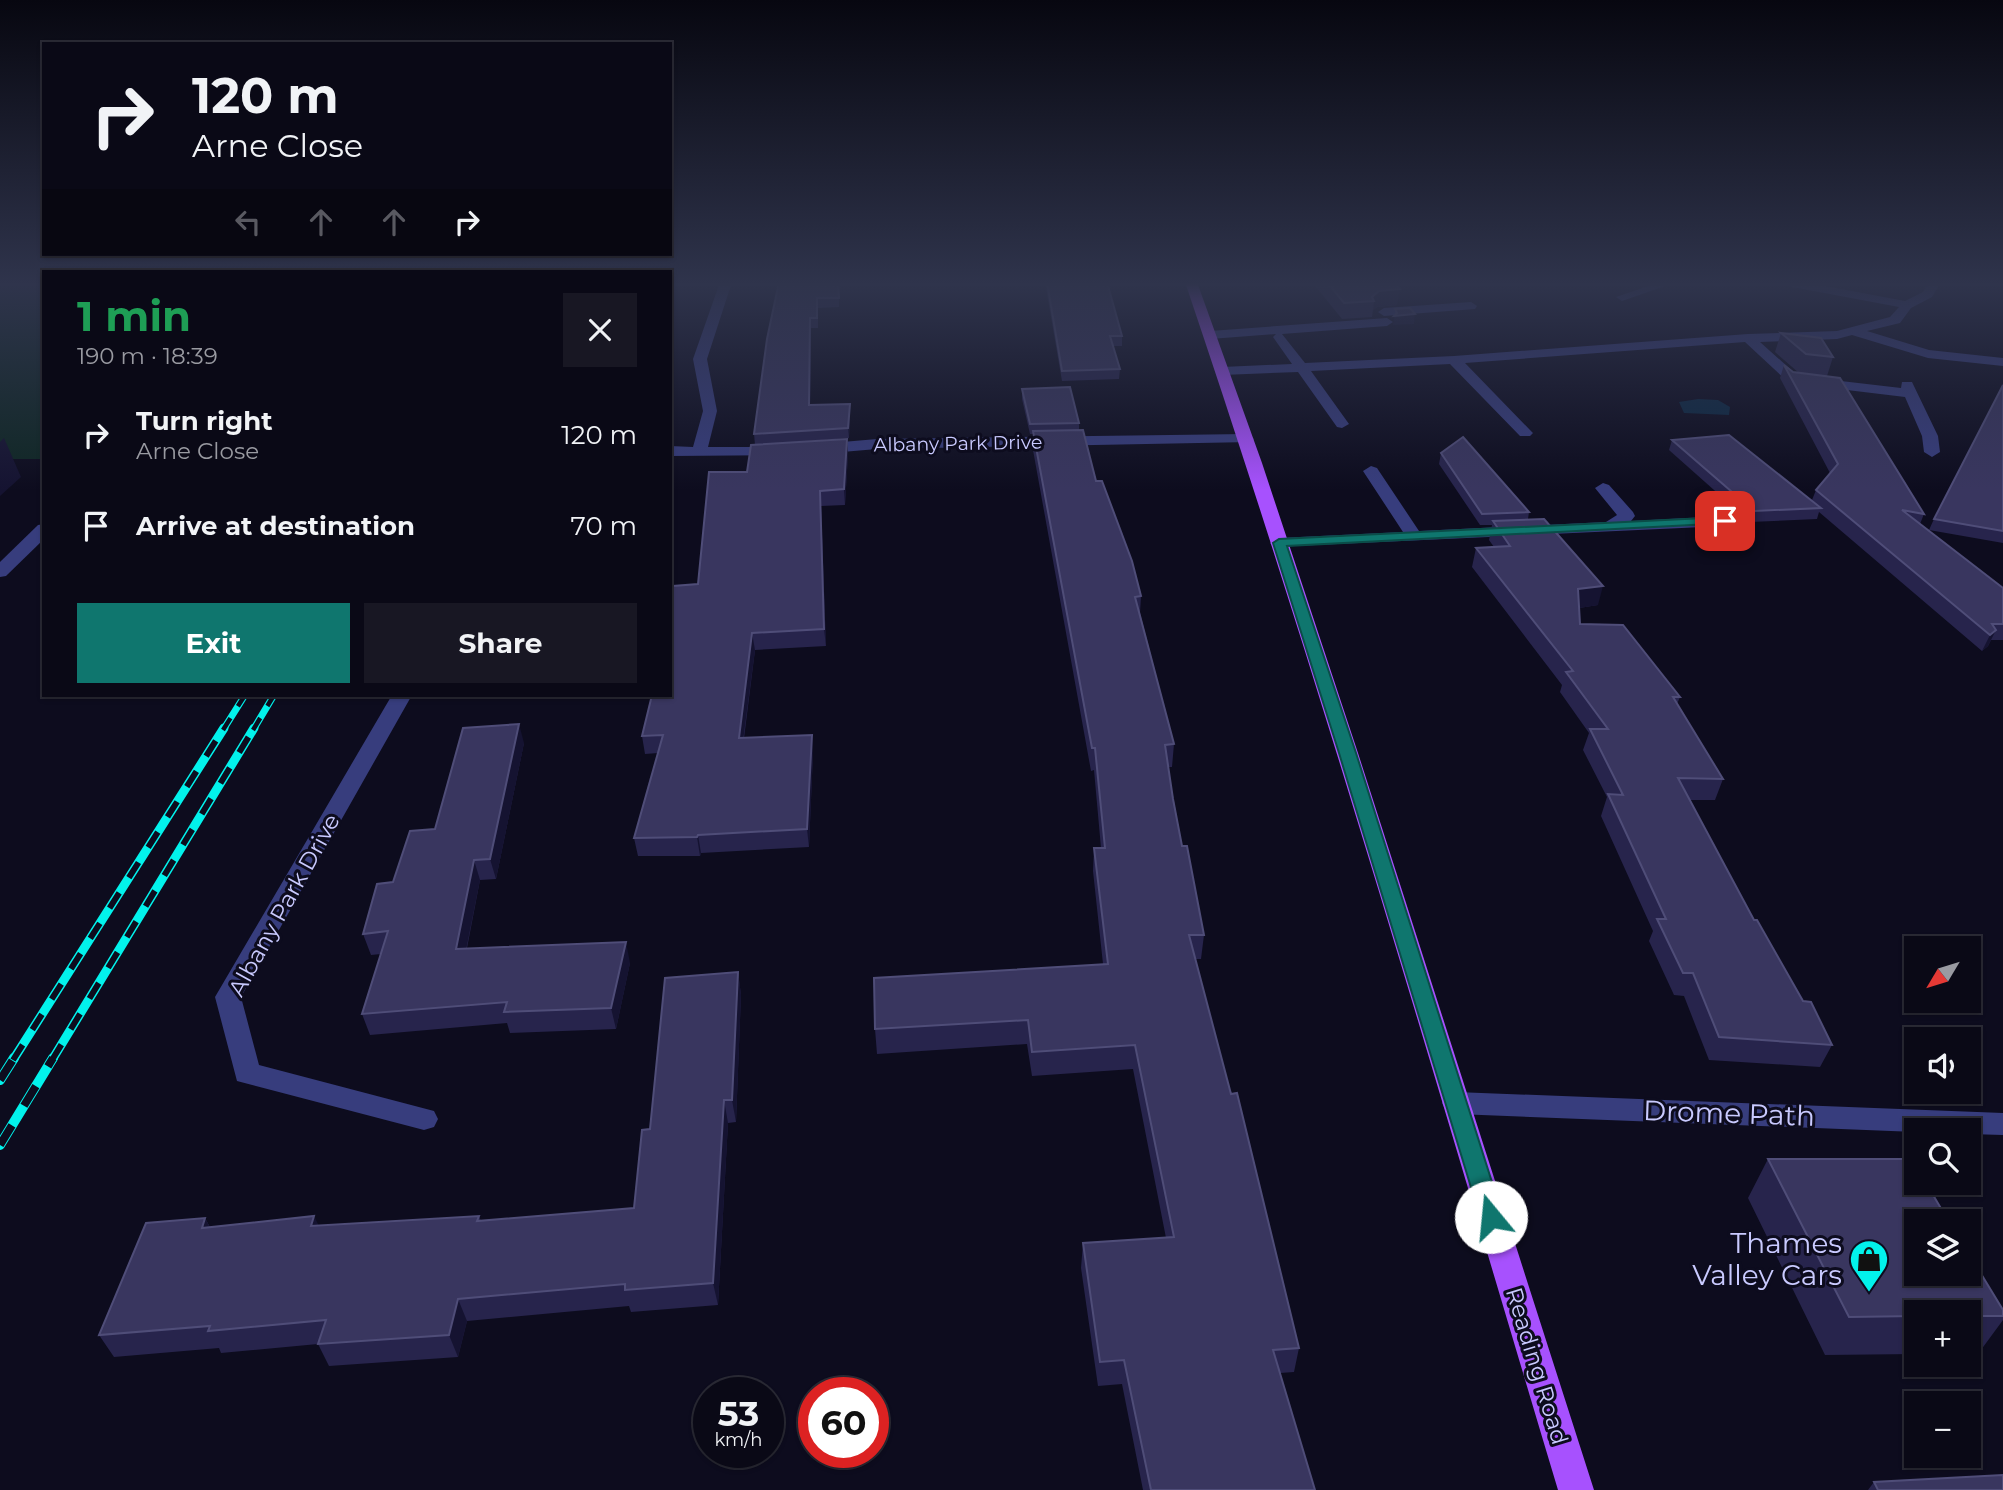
<!DOCTYPE html>
<html lang="en">
<head>
<meta charset="utf-8">
<style>
	:root { --surface:#0a0916; --page:#181723; --text:#f1f3f6; --muted:#999aa1; --line:#2a2a35; --accent:#0f766e }
	body { margin:0; font-family:Montserrat,sans-serif; background:var(--page); color:var(--text); height:100vh; display:flex; flex-direction:column; font-size:26px; white-space:nowrap }
	* { box-sizing:border-box; margin:0 }
	p { font-size:23px; color:var(--muted) }
	.icon { flex:none; width:38px; height:38px; fill:none; stroke:currentColor; stroke-width:2; stroke-linecap:round; stroke-linejoin:round }
	.map { position:relative; flex:1; overflow:hidden }
	.drawer { position:absolute; left:42px; top:270px; width:630px; height:427px; display:flex; flex-direction:column; background:var(--surface); border-radius:0px; box-shadow:0 2px 5px #0004,0 0 0 2px var(--line) }
	.drawer>* { flex:none }
	.banner { position:absolute; left:42px; top:42px; width:630px; height:214px; border-radius:0px; box-shadow:0 2px 5px #0004,0 0 0 2px var(--line); background:#0a0916; color:var(--text); overflow:hidden }
	.needle { width:46px; rotate:232deg }
	.fabs { position:absolute; left:1904px; top:936px; display:grid; gap:14px }
	.fabs a { display:grid; place-items:center; width:77px; height:77px; border-radius:0px; background:var(--surface); box-shadow:0 2px 5px #0004,0 0 0 2px var(--line); font-size:35px }
	.speed { position:absolute; left:693px; top:1377px; display:flex; gap:14px; font-size:35px; font-weight:700; text-align:center }
	.speed>* { display:grid; place-content:center; width:91px; height:91px; border-radius:50%; background:var(--surface); box-shadow:0 2px 5px #0004,0 0 0 2px var(--line); line-height:1 }
	.speed small { font-size:18px; font-weight:400 }
	.speed .limit { border:10px solid #d22; background:#fff; color:#111 }
	.pin { position:absolute; display:grid; place-items:center; width:60px; height:60px; color:#fff; margin:-30px; border-radius:14px; box-shadow:0 4px 10px #0006 }
	.me { position:absolute; width:77px; margin:-38px; rotate:343deg; stroke-linejoin:round; filter:drop-shadow(0 0 5px #0008) }
	.turn { display:flex; align-items:center; gap:24px; height:147px; padding:0 35px; font-size:32px }
	.turn .icon { width:91px; height:91px; stroke-width:2.5 }
	.turn b { display:block; font-size:49px; line-height:60px }
	.lanes { display:flex; align-items:center; height:66px; padding:0 35px; background:#0003; justify-content:center; gap:35px; direction:ltr }
	.lanes .off { opacity:.35 }
	.round { display:grid; place-items:center; flex:none; width:74px; height:74px; border-radius:0px; background:var(--page) }
	.head { display:flex; align-items:center; justify-content:space-between; height:119px; padding:0 35px }
	h1 { font-size:42px; font-weight:700; line-height:52px; color:#1e9e55 }
	.cta { display:flex; gap:14px; margin-top:auto; padding:14px 35px }
	.cta a { flex:1; height:80px; border-radius:0px; background:var(--accent); color:#fff; font-size:28px; font-weight:700; line-height:80px; text-align:center }
	.cta a+a { background:var(--page); color:var(--text) }
	ul { padding:0; list-style:none }
	li { display:flex; align-items:center; gap:21px; height:91px; padding:0 35px }
	li div { flex:1 }
	li b { display:block; font-size:26px }
	li em { font-style:normal }
	.map>svg:first-child { display:block }
</style>
</head>
<body>
<div class="map">
<svg width="2003" height="1490" viewBox="0 0 2003 1490">
	<rect width="100%" height="100%" fill="#0d0c1e"/>
	<rect fill="#0f2724" x="0" y="282" width="44" height="177"/>
	<polygon fill="#0c2842" points="1698,399 1718,400 1730,407 1729,415 1684,413 1679,402"/>
	<g fill="none" stroke-linecap="round" stroke-linejoin="round">
		<g fill="#373d7d" fill-rule="evenodd">
			<polygon points="720,282 732,282 707,359 717,411 708,447 777,447 785,452 782,455 670,456 670,446 693,447 703,411 693,359"/>
			<polygon points="1660,282 1677,282 1622,301 1616,297"/>
			<polygon points="1781,282 1804,282 1905,301 1923,292 1929,282 1941,282 1932,297 1911,308 1900,323 1867,331 1929,350 2003,358 2003,366 1928,358 1852,335 1837,339 1760,342 1798,376 1901,388 1902,382 1912,382 1938,436 1940,452 1932,457 1924,452 1922,436 1905,397 1789,383 1745,342 1465,363 1530,430 1533,433 1530,436 1520,436 1450,364 1311,371 1349,424 1342,428 1337,427 1298,372 1222,375 1215,371 1222,367 1292,364 1273,337 1276,334 1210,339 1203,335 1210,331 1387,318 1393,322 1387,326 1282,334 1305,363 1454,356 1748,334 1837,331 1890,317 1899,307 1787,286"/>
			<polygon points="1471,302 1477,306 1475,309 1384,316 1378,312 1384,308"/>
			<polygon points="1246,434 1254,439 1251,442 877,449 819,454 811,449 819,444 877,439"/>
			<polygon points="1371,466 1377,468 1419,531 1606,522 1617,515 1595,488 1603,483 1609,485 1633,512 1635,516 1631,521 1725,516 1733,521 1725,526 1273,547 1270,543 1279,538 1403,532 1363,471"/>
			<polygon points="44,524 44,539 6,576 0,577 0,562 38,525"/>
			<polygon points="392,695 412,695 241,997 259,1065 434,1111 438,1119 434,1127 424,1130 237,1081 215,997"/>
			<polygon points="1456,1092 2003,1113 2003,1135 1969,1134 1969,1130 1916,1132 1456,1114 1446,1111 1442,1103 1446,1095"/>
		</g>
		<path fill="#a751fe" fill-rule="evenodd" d="M1185 282H1197L1262 463 1358 753 1594 1490H1558C1437 1086 1320 681 1185 282Z"/>
		<g stroke="#02f2ec" stroke-width="7">
			<g id="rail-far2">
				<polyline points="223,730 245,695"/>
				<polyline points="253,730 274,695"/>
			</g>
		</g>
		<g stroke="#02f2ec" stroke-width="9">
			<g id="rail-far1">
				<polyline points="13,1060 224,728"/>
				<polyline points="52,1060 254,728"/>
			</g>
		</g>
		<g stroke="#02f2ec" stroke-width="10">
			<g id="rail">
				<polyline points="0,1080 14,1058"/>
				<polyline points="0,1145 53,1058"/>
			</g>
		</g>
		<use href="#rail-far2" stroke="#0d0c1e" stroke-width="4.5" stroke-dasharray="14" stroke-linecap="butt"/>
		<use href="#rail-far1" stroke="#0d0c1e" stroke-width="6" stroke-dasharray="18" stroke-linecap="butt"/>
		<use href="#rail" stroke="#0d0c1e" stroke-width="8" stroke-dasharray="23" stroke-linecap="butt"/>
	</g>
	<g fill="#27244c">
		<polygon points="839,282 839,307 818,308 818,328 811,328 810,405 850,404 850,415 849,438 755,445 754,434 767,339"/>
		<polygon points="1045,282 1107,282 1122,336 1122,346 1113,346 1120,369 1119,379 1062,381"/>
		<polygon points="1312,282 1393,282 1397,305 1377,307 1373,310 1372,317 1342,319"/>
		<polygon points="1781,333 1833,357 1827,376 1924,514 1920,524 2003,588 2003,640 1991,640 1988,646 1982,651 1819,512 1817,519 1750,522 1669,450 1672,440 1812,500 1816,490 1830,473 1780,378 1784,365 1793,372 1799,373 1775,352"/>
		<polygon points="2003,385 2003,543 1929,530 1934,519"/>
		<polygon points="1022,389 1079,423 1079,430 1096,481 1141,596 1140,613 1174,744 1172,767 1168,767 1182,846 1204,935 1201,959 1195,959 1299,1348 1294,1372 1280,1373 1315,1490 1143,1490 1122,1384 1098,1386 1081,1268 1083,1243 1166,1238 1133,1069 1032,1076 1027,1044 877,1054 875,1029 1103,964 1093,871 1094,848 1101,848 1094,770 1091,771 1033,450 1033,434 1030,434 1022,399"/>
		<polygon points="1441,453 1529,512 1528,519 1598,605 1579,608 1580,624 1680,697 1677,704 1723,779 1715,800 1689,800 1754,920 1803,1001 1832,1045 1820,1067 1709,1060 1684,996 1674,995 1649,941 1653,931 1601,816 1607,797 1583,750 1589,733 1560,692 1562,685 1472,567 1476,548 1494,547 1489,540 1492,525 1480,525 1439,464"/>
		<polygon points="848,454 845,505 821,506 826,646 755,650 744,738 813,753 809,847 701,853 700,856 638,856 634,838 658,753 645,754 642,736 651,700 650,695 670,695 698,584 747,472"/>
		<polygon points="524,743 496,879 480,880 467,948 630,963 616,1029 510,1033 507,1023 370,1035 362,1014 381,954 371,955 363,934 393,882 435,829"/>
		<polygon points="738,972 741,995 736,1122 728,1123 718,1305 631,1312 629,1306 467,1321 458,1357 329,1366 318,1344 221,1353 219,1348 114,1357 99,1335 205,1218 210,1227 319,1226 479,1216 481,1221 634,1208 650,1129"/>
		<polygon points="1768,1159 2003,1310 2003,1320 1978,1354 1969,1354 1969,1312 1916,1312 1916,1354 1825,1355 1748,1198"/>
		<polygon points="1874,1482 2003,1490 1868,1490"/>
	</g>
	<g fill="#151331">
		<polygon points="670,282 678,282 670,299"/>
		<polygon points="1400,289 1397,305 1377,307 1373,310 1374,301 1372,297 1379,291"/>
		<polygon points="1415,314 1414,324 1393,325 1394,316"/>
		<polygon points="810,318 811,328 810,416 809,405"/>
		<polygon points="850,404 850,415 849,438 848,428"/>
		<polygon points="4,438 21,477 0,496 0,442"/>
		<polygon points="847,439 848,454 845,505 844,489"/>
		<polygon points="820,491 821,506 826,646 824,629"/>
		<polygon points="1603,586 1598,605 1573,609 1578,589"/>
		<polygon points="1996,630 1988,646 1982,651 1990,635"/>
		<polygon points="752,633 755,650 741,756 739,738"/>
		<polygon points="519,724 524,743 496,879 490,859"/>
		<polygon points="812,735 813,753 809,847 807,829"/>
		<polygon points="698,835 701,853 700,856 697,837"/>
		<polygon points="474,860 480,880 462,970 456,949"/>
		<polygon points="626,942 630,963 616,1029 611,1008"/>
		<polygon points="738,972 741,995 736,1122 732,1100"/>
		<polygon points="724,1100 728,1123 718,1305 713,1283"/>
		<polygon points="314,1216 325,1238 311,1226"/>
		<polygon points="205,1218 217,1241 202,1228"/>
		<polygon points="458,1299 467,1321 458,1357 449,1335"/>
	</g>
	<g fill="#39365f" stroke="#4f4d78" stroke-width="2">
		<polygon points="779,282 838,282 839,298 817,298 817,318 810,318 809,405 850,404 848,428 754,434 767,339"/>
		<polygon points="1047,282 1107,282 1122,336 1110,336 1120,369 1062,371"/>
		<polygon points="1327,282 1393,282 1400,289 1379,291 1372,297 1374,301 1344,303"/>
		<polygon points="1410,308 1415,314 1394,316 1397,313 1395,309"/>
		<polygon points="1781,333 1821,338 1833,357 1806,354"/>
		<polygon points="1784,365 1793,372 1840,378 1924,514 1902,510 2003,588 2003,624 1992,624 1996,630 1990,635 1816,490 1838,464"/>
		<polygon points="2003,385 2003,531 1934,519"/>
		<polygon points="1070,387 1079,423 1030,424 1022,389"/>
		<polygon points="1083,430 1096,481 1102,481 1132,561 1141,596 1135,597 1174,744 1165,745 1173,799 1182,846 1187,846 1204,935 1189,935 1231,1094 1237,1093 1299,1348 1273,1350 1315,1490 1151,1490 1124,1360 1100,1362 1083,1243 1174,1237 1135,1045 1032,1052 1028,1020 875,1029 874,978 1108,964 1094,848 1105,848 1095,748 1092,748 1033,431"/>
		<polygon points="1729,435 1821,508 1754,511 1672,440"/>
		<polygon points="1463,437 1529,512 1482,514 1441,453"/>
		<polygon points="847,439 844,489 820,491 824,629 752,633 739,738 812,735 807,829 698,835 697,837 634,838 663,735 642,736 652,695 670,695 670,598 673,586 698,584 709,472 747,472 751,445"/>
		<polygon points="1544,519 1603,586 1578,589 1580,624 1623,625 1680,697 1673,697 1723,779 1678,778 1754,920 1757,920 1803,1001 1811,1002 1832,1045 1719,1037 1693,973 1683,973 1657,919 1666,919 1608,794 1623,795 1590,729 1608,729 1566,672 1573,671 1476,548 1510,546 1493,521"/>
		<polygon points="519,724 490,859 474,860 456,949 626,942 611,1008 504,1012 507,1002 362,1014 388,931 363,934 377,884 393,882 410,831 435,829 463,728"/>
		<polygon points="738,972 732,1100 724,1100 713,1283 625,1290 625,1284 458,1299 449,1335 318,1344 326,1320 208,1331 210,1326 99,1335 146,1223 205,1218 202,1228 314,1216 311,1226 479,1216 477,1221 634,1208 642,1130 650,1129 665,978"/>
		<polygon points="1768,1159 1911,1159 1916,1167 1916,1183 1926,1183 1949,1222 1916,1222 1916,1274 1969,1274 1969,1254 2003,1310 2003,1316 1969,1316 1969,1312 1916,1312 1916,1316 1849,1317"/>
		<polygon points="2003,1475 2003,1490 1878,1490 1874,1482"/>
	</g>
	<linearGradient id="sky" x2="0" y2="1"><stop stop-color="#070710"/><stop offset="0.58" stop-color="#2f344c"/><stop offset="1" stop-color="#2f344c" stop-opacity="0"/></linearGradient>
	<rect width="2003" height="490" fill="url(#sky)"/>
	<polygon fill="#0f766e" stroke="#0a4d48" stroke-width="2" points="1725,517 1731,521 1730,523 1287,546 1356,753 1503,1217 1499,1224 1491,1227 1483,1224 1480,1217 1339,753 1273,543 1279,539"/>
	<defs>
		<g id="shop-pin" transform="scale(2.0125)"><path d="M0 17L-7.5 6A9.5 9.5 0 1 1 7.5 6Z" fill="#02f2ec" stroke="#0d0c1e"/><path d="M-5-2.5h2.3a2.7 3.5 0 0 1 5.4 0H5L5.5 6h-11ZM-1.5-2.5h3a1.5 2.3 0 0 0-3 0Z" fill="#111"/></g>
	</defs>
	<g fill-rule="evenodd">
		<use href="#shop-pin" x="1869" y="1259"/>
	</g>
	<g text-anchor="middle" stroke-width="6" stroke-linejoin="round" paint-order="stroke">
		<g font-size="19" fill="#c9caff" stroke="#0d0c1e">
			<text transform="translate(958 443) rotate(-1)" y="7">Albany Park Drive</text>
		</g>
		<g font-size="23" fill="#c9caff" stroke="#0d0c1e">
			<text transform="translate(284 905) rotate(-61)" y="8">Albany Park Drive</text>
			<text transform="translate(1537 1366) rotate(73)" y="8">Reading Road</text>
		</g>
		<g font-size="28" fill="#c9caff" stroke="#0d0c1e">
			<text transform="translate(1729 1113) rotate(2)" y="10">Drome Path</text>
		</g>
		<g font-size="28" fill="#c9caff" stroke="#0d0c1e" text-anchor="end">
			<text x="1842" y="1253">Thames<tspan x="1842" dy="32">Valley Cars</tspan></text>
		</g>
	</g>
</svg>
<div class="fabs">
<a><svg class="needle" viewBox="-14 -14 28 28"><path d="M0-13l5 13h-10z" fill="#e53935"/><path d="M0 13l5-13h-10z" fill="#999aa1"/></svg></a>
<a><svg class="icon" aria-label="sound" viewBox="0 0 24 24"><path d="M4 9h4l5-4v14l-5-4H4zM17 9q2 3 0 6"/></svg></a>
<a><svg class="icon" aria-label="search" viewBox="0 0 24 24"><circle cx="10" cy="10" r="6"/><path d="M15 15l6 6"/></svg></a>
<a><svg class="icon" aria-label="layers" viewBox="0 0 24 24"><path d="M12 4l9 5-9 5-9-5zM3 14l9 5 9-5"/></svg></a>
<a>+</a>
<a>−</a>
</div>
<div class="speed"><div>53<small>km/h</small></div><div class="limit">60</div></div>
<div class="pin" style="left:1725px;top:521px;background:#d93025"><svg class="icon" aria-label="arrive" viewBox="0 0 24 24"><path d="M6 21V4h12l-3 4 3 4H6"/></svg></div>
<svg class="me" style="left:1491px;top:1217px" viewBox="-20 -20 40 40"><circle r="19" fill="#fff"/><path d="M0-13L10 11 0 6-10 11z" fill="#0f766e"/></svg>
<div class="banner">
<div class="turn"><svg class="icon" aria-label="right" viewBox="0 0 24 24"><path d="M7 20v-9h11M14 6l5 5-5 5"/></svg><div><b>120 m</b>Arne Close</div></div>
<div class="lanes"><svg class="icon off" aria-label="left" viewBox="0 0 24 24"><path d="M17 20v-9H6M10 6l-5 5 5 5"/></svg><svg class="icon off" aria-label="ahead" viewBox="0 0 24 24"><path d="M12 20V5M6 11l6-6 6 6"/></svg><svg class="icon off" aria-label="ahead" viewBox="0 0 24 24"><path d="M12 20V5M6 11l6-6 6 6"/></svg><svg class="icon" aria-label="right" viewBox="0 0 24 24"><path d="M7 20v-9h11M14 6l5 5-5 5"/></svg></div>
</div>
<section class="drawer">
<div class="head"><div><h1>1 min</h1><p>190 m · 18:39</p></div><a class="round"><svg class="icon" aria-label="close" viewBox="0 0 24 24"><path d="M6 6l12 12M18 6L6 18"/></svg></a></div>
<ul>
<li><svg class="icon" aria-label="right" viewBox="0 0 24 24"><path d="M7 20v-9h11M14 6l5 5-5 5"/></svg><div><b>Turn right</b><p>Arne Close</p></div><em>120 m</em></li>
<li><svg class="icon" aria-label="arrive" viewBox="0 0 24 24"><path d="M6 21V4h12l-3 4 3 4H6"/></svg><div><b>Arrive at destination</b></div><em>70 m</em></li>
</ul>
<div class="cta"><a>Exit</a><a>Share</a></div>
</section>
</div>
</body>
</html>
